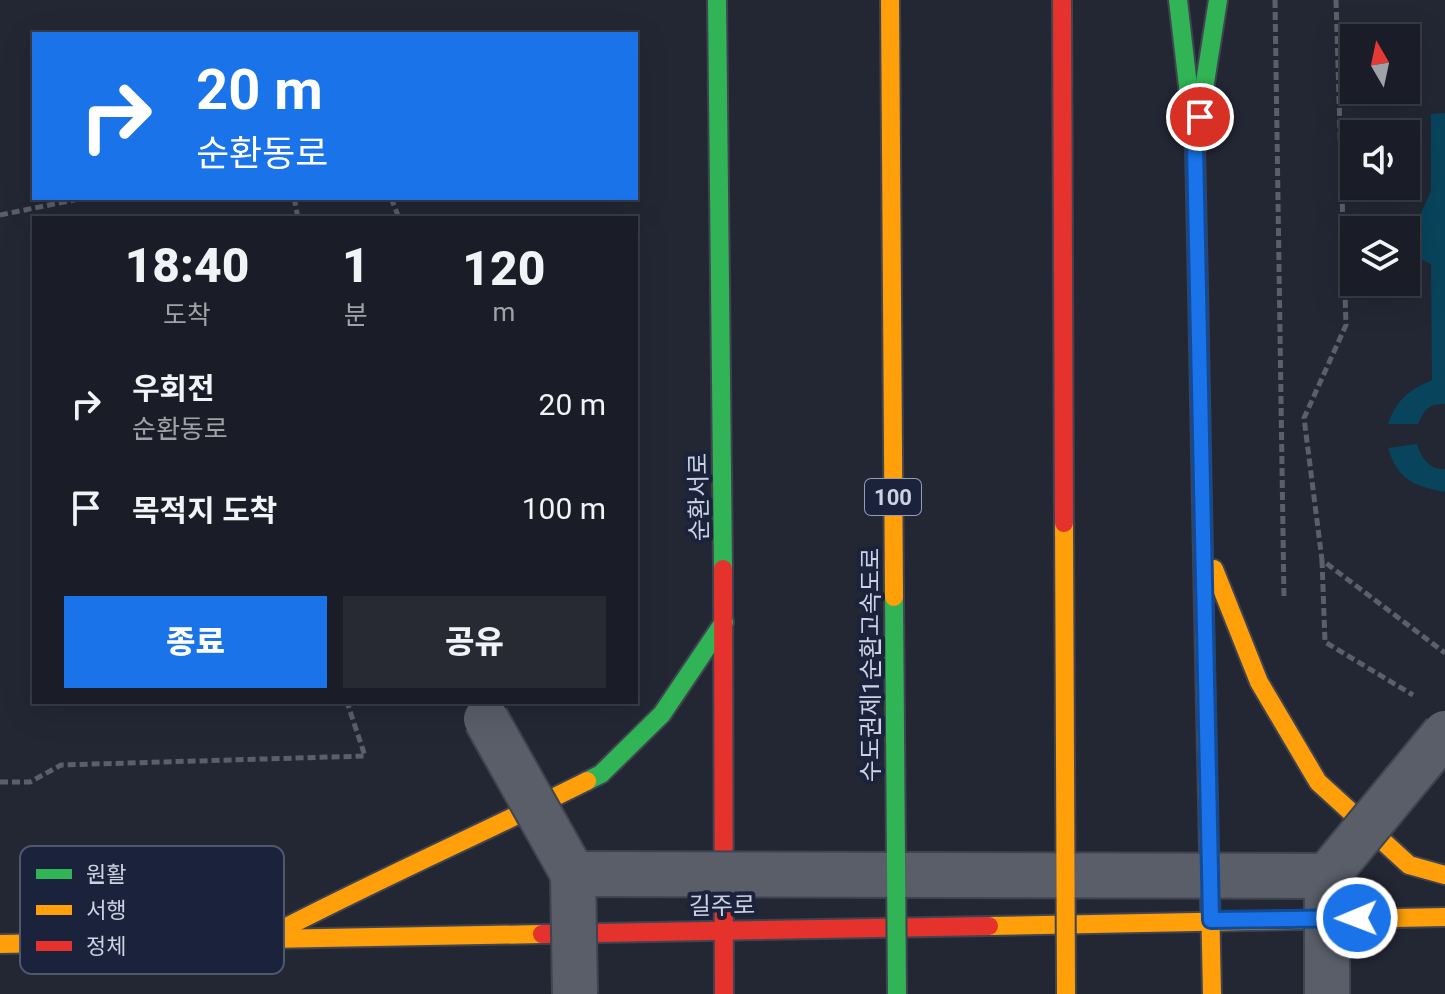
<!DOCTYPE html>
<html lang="ko">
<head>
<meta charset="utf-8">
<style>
	:root { --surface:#1a1d27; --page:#272a33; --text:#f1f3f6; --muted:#9fa2a7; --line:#383b44; --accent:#1a73e8 }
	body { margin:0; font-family:Roboto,"Noto Sans KR",sans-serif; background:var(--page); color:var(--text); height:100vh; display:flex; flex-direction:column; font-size:30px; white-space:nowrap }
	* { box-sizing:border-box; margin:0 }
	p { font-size:26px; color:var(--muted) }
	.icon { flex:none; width:44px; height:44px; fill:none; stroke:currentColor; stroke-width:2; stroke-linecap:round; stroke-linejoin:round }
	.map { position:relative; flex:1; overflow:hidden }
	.panel { position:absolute; left:32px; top:216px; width:606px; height:488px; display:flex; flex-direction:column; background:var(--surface); border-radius:0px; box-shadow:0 8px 32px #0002,0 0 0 2px var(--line) }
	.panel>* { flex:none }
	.guide { position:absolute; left:32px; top:32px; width:606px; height:168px; border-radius:0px; box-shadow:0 8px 32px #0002,0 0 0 2px var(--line); background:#1a73e8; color:#fff; overflow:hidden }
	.needle { width:52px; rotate:351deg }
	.buttons { position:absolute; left:1340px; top:24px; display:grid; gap:16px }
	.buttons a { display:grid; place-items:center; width:80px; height:80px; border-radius:0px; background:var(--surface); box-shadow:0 8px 32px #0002,0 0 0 2px var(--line); font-size:40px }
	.pin { position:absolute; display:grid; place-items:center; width:68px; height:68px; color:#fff; margin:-34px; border:4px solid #fff; border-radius:50%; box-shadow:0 2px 8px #0007 }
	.me { position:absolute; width:88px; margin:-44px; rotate:269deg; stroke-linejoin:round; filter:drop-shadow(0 0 6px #0008) }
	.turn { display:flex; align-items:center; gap:28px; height:168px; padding:0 32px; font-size:36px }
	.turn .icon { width:104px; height:104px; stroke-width:2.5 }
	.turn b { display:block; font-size:56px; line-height:68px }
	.eta { display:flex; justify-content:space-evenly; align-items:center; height:136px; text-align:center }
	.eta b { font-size:48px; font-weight:800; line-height:56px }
	.primary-button { display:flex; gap:16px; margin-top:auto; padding:16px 32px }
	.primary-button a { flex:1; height:92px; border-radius:0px; background:var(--accent); color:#fff; font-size:32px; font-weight:800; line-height:92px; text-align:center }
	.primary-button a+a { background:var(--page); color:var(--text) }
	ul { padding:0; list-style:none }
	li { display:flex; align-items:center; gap:24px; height:104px; padding:0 32px }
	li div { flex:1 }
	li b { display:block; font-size:30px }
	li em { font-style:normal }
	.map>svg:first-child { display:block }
</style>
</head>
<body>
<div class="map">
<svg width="1445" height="994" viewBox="0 0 1445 994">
	<rect width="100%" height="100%" fill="#232734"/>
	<g fill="#08445b">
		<path d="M1445 113V404C1428 404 1425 409 1418 424H1388C1396 400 1409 390 1432 380L1431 264 1406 253V247L1431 191V114Z"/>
		<path d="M1417 444C1421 458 1430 470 1445 469V492C1414 486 1398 480 1388 448Z"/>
	</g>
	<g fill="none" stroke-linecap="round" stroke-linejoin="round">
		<g stroke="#404350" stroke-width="22">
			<g id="fast">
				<polyline points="717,0 723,569"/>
				<polyline points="1178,0 1195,146"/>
				<polyline points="1198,289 1195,146 1218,0"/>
				<polyline points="587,781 601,774 662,714 724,622"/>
			</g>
		</g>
		<g stroke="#404350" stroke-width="22">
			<g id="slow">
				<polyline points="1214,569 1259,682 1318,782 1409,865 1445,875"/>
				<polyline points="1204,612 1212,994"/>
				<polyline points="989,926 1445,917"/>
				<path d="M273 934C376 880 483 833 587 781"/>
				<polyline points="0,944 542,934"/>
			</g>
		</g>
		<g stroke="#404350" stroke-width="22">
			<g id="jam">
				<polyline points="1198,289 1204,612"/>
				<polyline points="723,569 724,994"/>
				<polyline points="542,934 989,926"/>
			</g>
		</g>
		<g stroke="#5c5f6a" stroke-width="5" stroke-dasharray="8 4" stroke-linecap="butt">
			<polyline points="1275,0 1284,599"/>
			<polyline points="1336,0 1346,325 1304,418 1322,560 1445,653"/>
			<polyline points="294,198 298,218"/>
			<polyline points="391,198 399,218"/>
			<polyline points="0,215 84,198"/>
			<polyline points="1322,560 1325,642 1413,695"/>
			<polyline points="0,782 30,782 61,765 365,756 347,702"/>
		</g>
		<use href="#fast" stroke="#30b455" stroke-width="18"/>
		<use href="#slow" stroke="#ff9f0a" stroke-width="18"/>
		<use href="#jam" stroke="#e5322d" stroke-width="18"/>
		<g stroke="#404350" stroke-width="48" stroke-linecap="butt">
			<g id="street-bridge">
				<polyline points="486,719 573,874 575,994"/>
				<polyline points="573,874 1327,876 1445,733"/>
				<polyline points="1327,994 1327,876"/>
			</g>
		</g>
		<g stroke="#404350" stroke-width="22" stroke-linecap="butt">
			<polyline id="fast-bridge" points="894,597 897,994"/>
		</g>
		<g stroke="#404350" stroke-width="22" stroke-linecap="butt">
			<g id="slow-bridge">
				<polyline points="890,0 894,597"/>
				<polyline points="1064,523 1066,994"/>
			</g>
		</g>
		<g stroke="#404350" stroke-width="22" stroke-linecap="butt">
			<polyline id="jam-bridge" points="1062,0 1064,523"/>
		</g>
		<use href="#street-bridge" stroke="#5a5e69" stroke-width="44"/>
		<use href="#fast-bridge" stroke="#30b455" stroke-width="18"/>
		<use href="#slow-bridge" stroke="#ff9f0a" stroke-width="18"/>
		<use href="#jam-bridge" stroke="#e5322d" stroke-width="18"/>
	</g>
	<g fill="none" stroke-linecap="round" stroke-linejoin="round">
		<g stroke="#114b97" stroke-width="20">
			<polyline id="route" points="1200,117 1195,146 1211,920 1357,918"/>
		</g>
		<use href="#route" stroke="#1a73e8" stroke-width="14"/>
	</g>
	<g text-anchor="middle" stroke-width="8" stroke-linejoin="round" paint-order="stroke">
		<rect fill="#1b233c" stroke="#979eb1" stroke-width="2" x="865" y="479" width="56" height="36" rx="6"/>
		<g font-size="22" font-weight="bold" fill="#ccd2e3">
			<text x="893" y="505">100</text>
		</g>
		<g font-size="24" fill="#ccd2e3" stroke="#1b233c">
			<text transform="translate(699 497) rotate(-91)" y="8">순환서로</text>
			<text transform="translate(871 665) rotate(-90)" y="8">수도권제1순환고속도로</text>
			<text transform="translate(722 906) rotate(-1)" y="8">길주로</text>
		</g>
	</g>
	<rect x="20" y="846" width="264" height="128" rx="12" fill="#1b233c" stroke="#50586e" stroke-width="2"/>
	<rect x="36" y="869" width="36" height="10" fill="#30b455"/>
	<rect x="36" y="905" width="36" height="10" fill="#ff9f0a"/>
	<rect x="36" y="941" width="36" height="10" fill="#e5322d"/>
	<g font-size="22" fill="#ccd2e3">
		<text x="86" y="882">원활</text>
		<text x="86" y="918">서행</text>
		<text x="86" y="954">정체</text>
	</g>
</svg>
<div class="buttons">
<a><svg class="needle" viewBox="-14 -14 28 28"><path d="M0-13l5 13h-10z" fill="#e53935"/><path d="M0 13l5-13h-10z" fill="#9fa2a7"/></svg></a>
<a><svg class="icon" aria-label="sound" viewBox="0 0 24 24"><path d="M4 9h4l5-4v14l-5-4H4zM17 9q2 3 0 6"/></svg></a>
<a><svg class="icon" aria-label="layers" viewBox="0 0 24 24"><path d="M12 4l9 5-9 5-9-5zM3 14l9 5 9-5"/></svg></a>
</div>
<div class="pin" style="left:1200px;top:117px;background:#d93025"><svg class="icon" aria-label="arrive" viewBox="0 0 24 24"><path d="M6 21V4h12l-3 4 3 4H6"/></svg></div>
<svg class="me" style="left:1357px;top:918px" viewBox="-20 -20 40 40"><circle r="17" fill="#1a73e8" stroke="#fff" stroke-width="3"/><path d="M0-11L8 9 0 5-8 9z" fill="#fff"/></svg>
<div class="guide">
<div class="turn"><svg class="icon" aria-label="right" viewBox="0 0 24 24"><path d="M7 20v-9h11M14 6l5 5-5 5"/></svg><div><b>20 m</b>순환동로</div></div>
</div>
<section class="panel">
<div class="eta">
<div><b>18:40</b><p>도착</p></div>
<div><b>1</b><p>분</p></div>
<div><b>120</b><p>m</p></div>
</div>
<ul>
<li><svg class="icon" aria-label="right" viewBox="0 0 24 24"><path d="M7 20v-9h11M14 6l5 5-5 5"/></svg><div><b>우회전</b><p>순환동로</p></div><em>20 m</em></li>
<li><svg class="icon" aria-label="arrive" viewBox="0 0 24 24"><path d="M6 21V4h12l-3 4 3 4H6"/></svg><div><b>목적지 도착</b></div><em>100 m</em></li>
</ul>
<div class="primary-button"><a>종료</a><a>공유</a></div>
</section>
</div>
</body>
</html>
